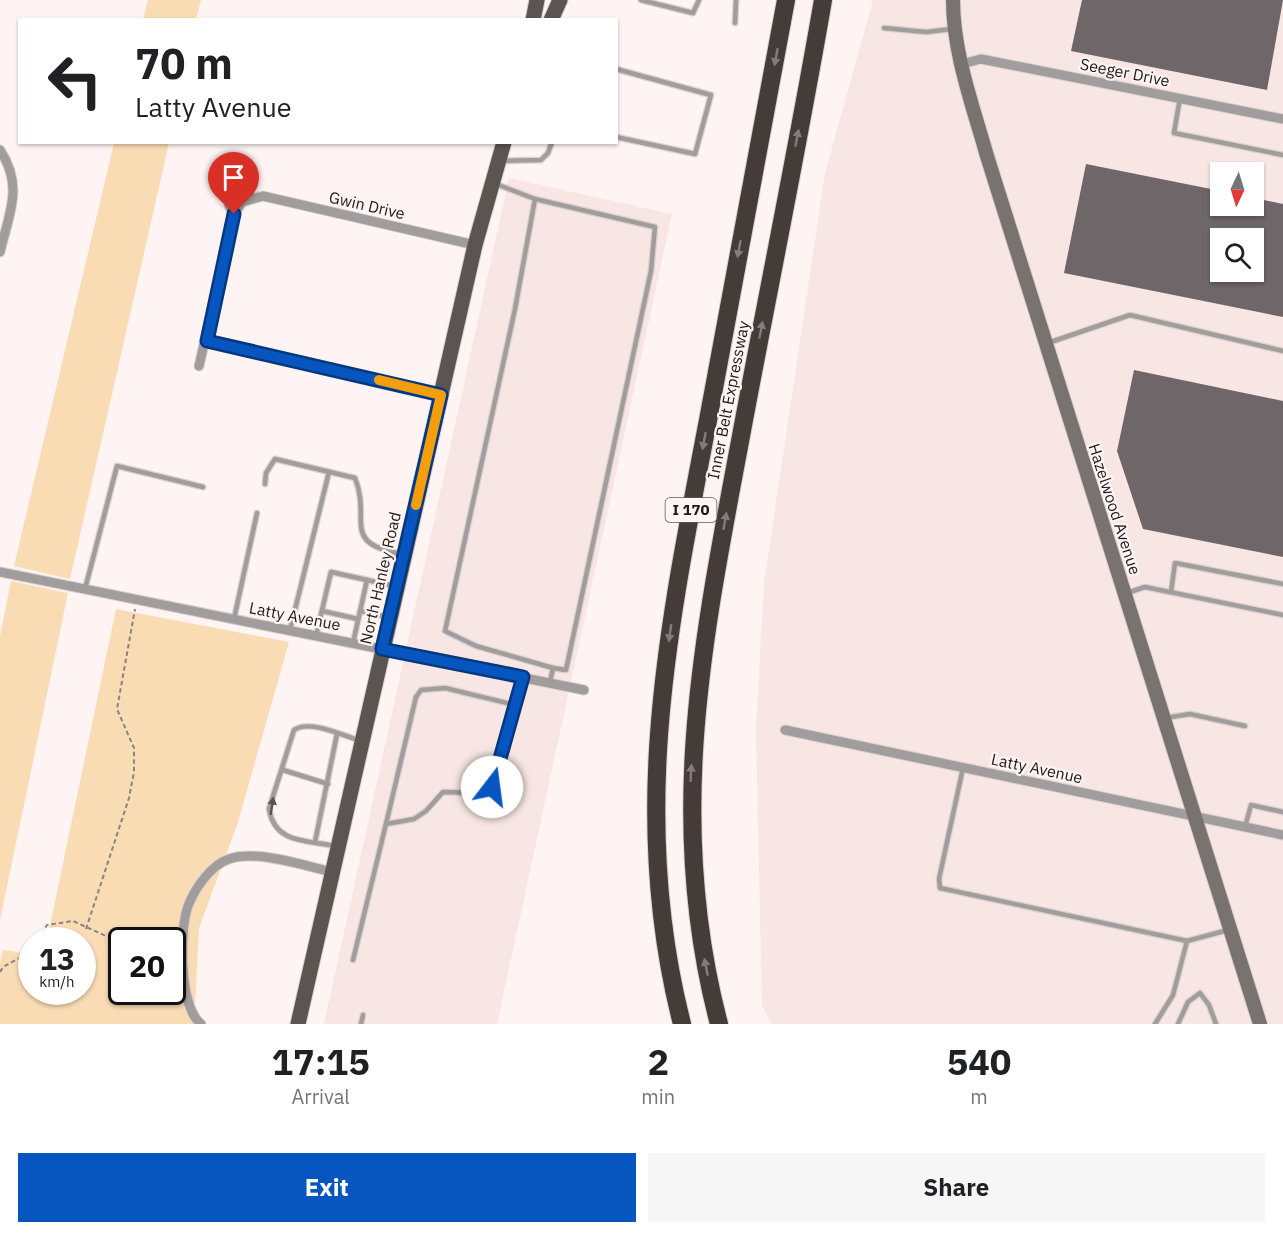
<!DOCTYPE html>
<html lang="en">
<head>
<meta charset="utf-8">
<style>
	:root { --surface:#fff; --page:#f6f6f6; --text:#202124; --muted:#757577; --accent:#0756c0 }
	body { margin:0; font-family:"IBM Plex Sans",sans-serif; background:var(--page); color:var(--text); height:100vh; display:flex; flex-direction:column; font-size:22px; white-space:nowrap }
	* { box-sizing:border-box; margin:0 }
	p { font-size:20px; color:var(--muted) }
	.icon { flex:none; width:33px; height:33px; fill:none; stroke:currentColor; stroke-width:2; stroke-linecap:round; stroke-linejoin:round }
	.map { position:relative; height:1024px; overflow:hidden }
	.drawer { display:flex; flex-direction:column; background:var(--surface); flex:1 }
	.drawer>* { flex:none }
	.hud { position:absolute; left:18px; top:18px; width:600px; height:126px; border-radius:0px; box-shadow:0 2px 4px #0004; background:#fff; color:var(--text); overflow:hidden }
	.needle { width:39px; rotate:184deg }
	.fabs { position:absolute; left:1210px; top:162px; display:grid; gap:12px }
	.fabs a { display:grid; place-items:center; width:54px; height:54px; border-radius:0px; background:var(--surface); box-shadow:0 2px 4px #0004; font-size:30px }
	.speed { position:absolute; left:18px; top:927px; display:flex; gap:12px; font-size:30px; font-weight:700; text-align:center }
	.speed>* { display:grid; place-content:center; width:78px; height:78px; border-radius:50%; background:var(--surface); box-shadow:0 2px 4px #0004; line-height:1 }
	.speed small { font-size:15px; font-weight:400 }
	.speed .limit { border:3px solid #111; border-radius:9px; background:#fff; color:#111 }
	.pin { position:absolute; display:grid; place-items:center; width:51px; height:51px; color:#fff; margin:-62px -26px; border-radius:50% 50% 50% 0; rotate:-45deg; box-shadow:0 0 6px #0007 }
	.pin .icon { rotate:45deg }
	.me { position:absolute; width:66px; margin:-33px; rotate:15deg; stroke-linejoin:round; filter:drop-shadow(0 0 4px #0008) }
	.turn { display:flex; align-items:center; gap:21px; height:126px; padding:0 18px; font-size:27px }
	.turn .icon { width:78px; height:78px; stroke-width:2.5 }
	.turn b { display:block; font-size:42px; line-height:51px }
	.eta { display:flex; justify-content:space-evenly; align-items:center; height:102px; text-align:center }
	.eta b { font-size:36px; font-weight:700; line-height:42px }
	.cta { display:flex; gap:12px; margin-top:auto; padding:12px 18px }
	.cta a { flex:1; height:69px; border-radius:0px; background:var(--accent); color:#fff; font-size:24px; font-weight:700; line-height:69px; text-align:center }
	.cta a+a { background:var(--page); color:var(--text) }
	.map>svg:first-child { display:block }
</style>
</head>
<body>
<div class="map">
<svg width="1283" height="1024" viewBox="0 0 1283 1024">
	<rect width="100%" height="100%" fill="#fef4f3"/>
	<g fill="#f8e6e4" fill-rule="evenodd">
		<path d="M873 0H1283V1024H772L762 1006 756 729 764 583 825 173ZM1221 172H1254V206H1221ZM1221 238H1254V272H1221Z"/>
		<polygon points="509,178 672,214 497,1024 324,1024"/>
	</g>
	<g fill="#f9dcb4" fill-rule="evenodd">
		<polygon points="148,0 201,0 196,19 143,19"/>
		<polygon points="114,143 169,143 70,579 14,566"/>
		<polygon points="11,581 68,593 0,920 0,636"/>
		<path d="M116 609 289 642 238 822 199 928 194 1024H0V963L3 950 31 954 32 992H82V940H47ZM122 940H172V992H122Z"/>
	</g>
	<g fill="#6e6668" fill-rule="evenodd">
		<polygon points="1082,0 1283,0 1267,90 1071,51"/>
		<path d="M1086 164 1221 191V206H1254V198L1283 204V317L1064 273ZM1221 238H1254V272H1221Z"/>
		<polygon points="1134,370 1283,401 1283,557 1143,529 1117,451"/>
	</g>
	<g fill="none" stroke-linecap="round" stroke-linejoin="round">
		<g stroke="#dad1d0" stroke-width="7">
			<g id="lane">
				<polyline points="641,0 693,13 699,0"/>
				<polyline points="735,23 736,0"/>
				<polyline points="884,28 926,32 952,29"/>
				<polyline points="616,69 711,95 695,154 616,137"/>
				<polyline points="1180,98 1174,133 1283,155"/>
				<polyline points="502,161 541,160 548,153 552,142"/>
				<polyline points="496,184 535,199 515,309 445,631 476,646 553,668 550,682"/>
				<polyline points="535,199 655,227 651,271 566,670 553,668"/>
				<polyline points="1048,343 1130,315 1283,351"/>
				<path d="M265 484 266 473 275 459 355 478C372 520 339 543 402 554"/>
				<polyline points="85,589 117,466 203,487"/>
				<polyline points="1171,592 1175,563 1283,584"/>
				<polyline points="1127,593 1145,587 1283,615"/>
				<polyline points="322,611 358,619"/>
				<polyline points="360,611 387,617"/>
				<polyline points="234,619 257,513"/>
				<polyline points="290,630 329,472"/>
				<polyline points="316,636 331,572 394,586"/>
				<polyline points="353,643 367,580"/>
				<polyline points="1165,718 1190,714 1245,726"/>
				<polyline points="963,768 939,879 940,888 1187,941 1228,930"/>
				<polyline points="283,770 328,784"/>
				<polyline points="386,824 416,697 421,690 445,688 515,705"/>
				<polyline points="1245,827 1251,805 1283,812"/>
				<polyline points="315,842 337,734"/>
				<path d="M335 846C306 840 275 844 269 809L294 730C310 719 344 736 361 741"/>
				<polyline points="353,960 386,824 414,819 426,811 443,792 478,793 492,787 523,677"/>
				<polyline points="361,1024 363,1015"/>
				<polyline points="1155,1024 1173,995 1187,941"/>
				<polyline points="1178,1024 1188,1002 1200,993 1209,1005 1216,1024"/>
			</g>
		</g>
		<g stroke="#dad1d0" stroke-width="11">
			<g id="street">
				<polyline points="962,64 981,59 1283,119"/>
				<path d="M0 150C24 187 9 213 0 252"/>
				<polyline points="234,214 229,205 236,191 245,193 252,198"/>
				<polyline points="207,341 441,395"/>
				<polyline points="199,366 234,214 242,202 263,196 475,245"/>
				<polyline points="0,572 584,690"/>
				<polyline points="785,730 1283,835"/>
				<path d="M201 1024C179 1007 179 931 188 906 195 888 211 865 229 859 254 849 306 866 332 872"/>
			</g>
		</g>
		<g stroke="#dad1d0" stroke-width="16">
			<path id="secondary" d="M953 0C953 53 973 106 987 156L1260 1024"/>
		</g>
		<g stroke="#dad1d0" stroke-width="17">
			<g id="primary">
				<polyline points="533,20 537,0"/>
				<polyline points="551,20 560,0"/>
				<polyline points="298,1024 475,245 504,142"/>
			</g>
		</g>
		<g stroke="#dad1d0" stroke-width="20">
			<g id="highway">
				<path d="M682 1024C628 813 669 624 709 415 735 277 760 138 786 0"/>
				<path d="M719 1024C665 819 703 639 741 436 768 291 798 146 823 0"/>
			</g>
		</g>
		<g stroke="#8a8382" stroke-width="2" stroke-dasharray="4.5 3" stroke-linecap="butt">
			<polyline points="86,929 129,798 134,772 134,748 117,709 135,609"/>
			<polyline points="37,940 47,925 73,921 106,936 175,933"/>
			<polyline points="0,972 3,967 32,951"/>
		</g>
		<use href="#lane" stroke="#a19d9c" stroke-width="4.5"/>
		<use href="#street" stroke="#a19d9c" stroke-width="9"/>
		<use href="#secondary" stroke="#787370" stroke-width="14"/>
		<use href="#primary" stroke="#5b5552" stroke-width="15"/>
		<use href="#highway" stroke="#433c39" stroke-width="18"/>
	</g>
	<defs><path id="oneway-solid" d="M-6-.8H1V-3.2L6.5 0L1 3.2V.8H-6Z" transform="scale(1.5)"/></defs>
	<g fill="#847c7a">
		<use href="#oneway-solid" transform="translate(776 57) rotate(101)"/>
		<use href="#oneway-solid" transform="translate(797 138) rotate(-79)"/>
		<use href="#oneway-solid" transform="translate(739 249) rotate(101)"/>
		<use href="#oneway-solid" transform="translate(761 330) rotate(-79)"/>
		<use href="#oneway-solid" transform="translate(704 441) rotate(101)"/>
		<use href="#oneway-solid" transform="translate(725 521) rotate(-80)"/>
		<use href="#oneway-solid" transform="translate(670 633) rotate(98)"/>
		<use href="#oneway-solid" transform="translate(691 773) rotate(-87)"/>
		<use href="#oneway-solid" transform="translate(706 967) rotate(-101)"/>
	</g>
	<use fill="#585554" href="#oneway-solid" transform="translate(272 806) rotate(-81)"/>
	<g fill="none" stroke-linecap="round" stroke-linejoin="round">
		<g stroke="#05387d" stroke-width="15">
			<polyline id="route" points="234,214 207,341 441,395 382,649 523,677 492,787"/>
		</g>
		<use href="#route" stroke="#0756c0" stroke-width="10"/>
		<polyline stroke="#f59e0b" stroke-width="10" points="379,380 441,395 416,505"/>
	</g>
	<g text-anchor="middle" stroke-width="4.5" stroke-linejoin="round" paint-order="stroke">
		<rect fill="#fef4f3" stroke="#605b5a" stroke-width="1.5" x="665.5" y="498" width="51" height="24" rx="4.5"/>
		<g font-size="15" font-weight="bold" fill="#1d1a19">
			<text x="691" y="515">I 170</text>
		</g>
		<g font-size="16" fill="#1d1a19" stroke="#fef4f3">
			<text transform="translate(1125 72) rotate(11)" y="6">Seeger Drive</text>
			<text transform="translate(367 205) rotate(13)" y="6">Gwin Drive</text>
			<text transform="translate(728 400) rotate(-79)" y="6">Inner Belt Expressway</text>
			<text transform="translate(1115 509) rotate(72)" y="6">Hazelwood Avenue</text>
			<text transform="translate(380 578) rotate(-77)" y="6">North Hanley Road</text>
			<text transform="translate(295 616) rotate(11)" y="6">Latty Avenue</text>
			<text transform="translate(1037 768) rotate(12)" y="6">Latty Avenue</text>
		</g>
	</g>
</svg>
<div class="fabs">
<a><svg class="needle" viewBox="-14 -14 28 28"><path d="M0-13l5 13h-10z" fill="#e53935"/><path d="M0 13l5-13h-10z" fill="#757577"/></svg></a>
<a><svg class="icon" aria-label="search" viewBox="0 0 24 24"><circle cx="10" cy="10" r="6"/><path d="M15 15l6 6"/></svg></a>
</div>
<div class="speed"><div>13<small>km/h</small></div><div class="limit">20</div></div>
<div class="pin" style="left:234px;top:214px;background:#d93025"><svg class="icon" aria-label="arrive" viewBox="0 0 24 24"><path d="M6 21V4h12l-3 4 3 4H6"/></svg></div>
<svg class="me" style="left:492px;top:787px" viewBox="-20 -20 40 40"><circle r="19" fill="#fff"/><path d="M0-13L10 11 0 6-10 11z" fill="#0756c0"/></svg>
<div class="hud">
<div class="turn"><svg class="icon" aria-label="left" viewBox="0 0 24 24"><path d="M17 20v-9H6M10 6l-5 5 5 5"/></svg><div><b>70 m</b>Latty Avenue</div></div>
</div>
</div>
<section class="drawer">
<div class="eta">
<div><b>17:15</b><p>Arrival</p></div>
<div><b>2</b><p>min</p></div>
<div><b>540</b><p>m</p></div>
</div>
<div class="cta"><a>Exit</a><a>Share</a></div>
</section>
</body>
</html>
